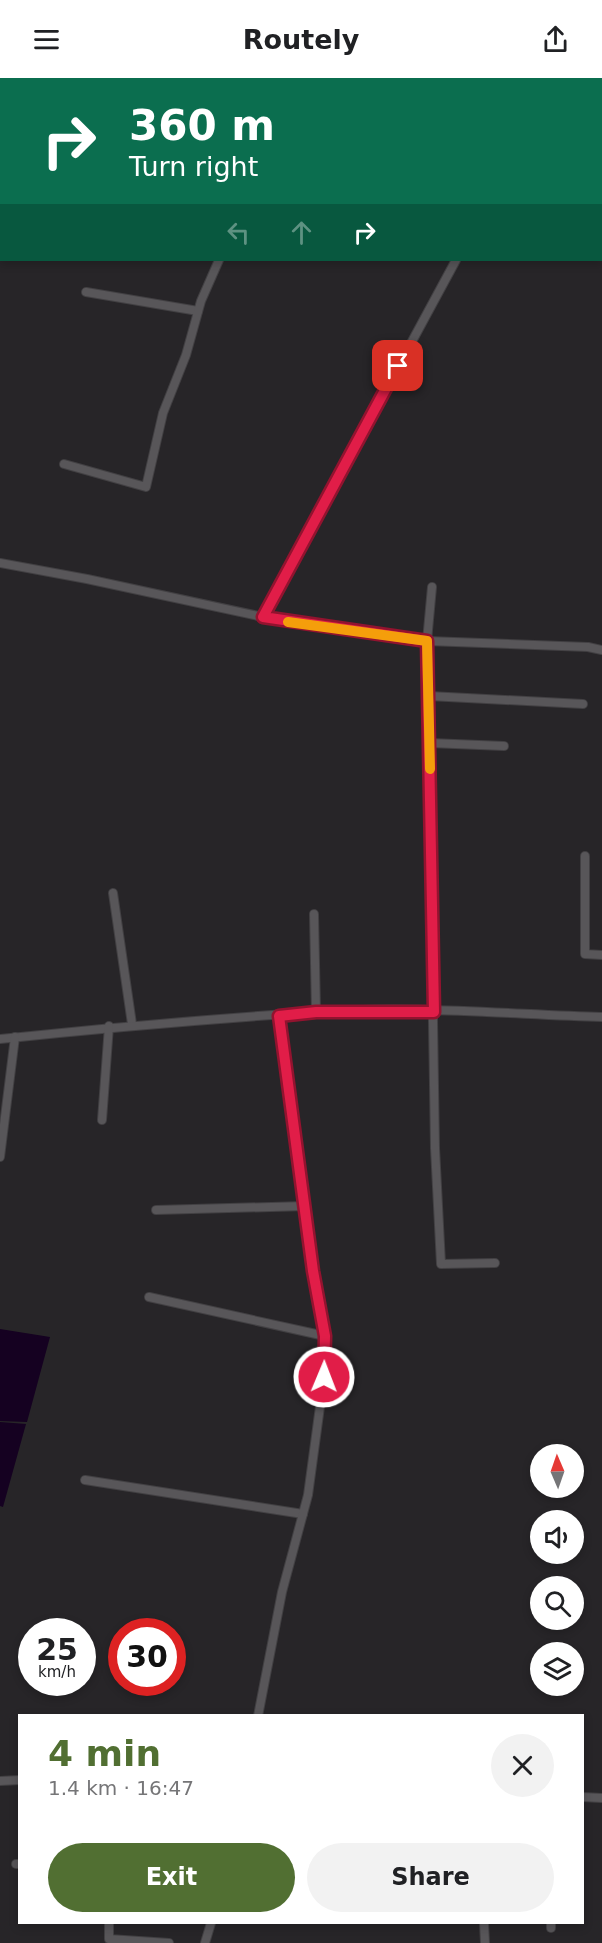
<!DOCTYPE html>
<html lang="en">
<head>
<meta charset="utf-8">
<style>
	:root { --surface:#fff; --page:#f2f2f2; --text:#202124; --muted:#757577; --accent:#516f32 }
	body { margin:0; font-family:"DejaVu Sans",sans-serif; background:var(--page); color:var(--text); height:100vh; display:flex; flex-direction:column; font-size:22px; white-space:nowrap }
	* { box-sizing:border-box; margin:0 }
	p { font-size:20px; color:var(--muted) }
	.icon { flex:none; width:33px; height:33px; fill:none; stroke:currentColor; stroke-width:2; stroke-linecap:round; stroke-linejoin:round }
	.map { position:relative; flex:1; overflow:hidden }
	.details { position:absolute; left:18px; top:1636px; width:566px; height:210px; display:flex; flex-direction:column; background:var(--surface); border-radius:0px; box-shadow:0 3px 9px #0003 }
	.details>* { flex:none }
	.hud { position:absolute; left:0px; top:0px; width:603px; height:183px; box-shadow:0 3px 9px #0003; background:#0b6e4f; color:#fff; overflow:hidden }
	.needle { width:39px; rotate:358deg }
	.tools { position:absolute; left:530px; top:1366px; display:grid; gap:12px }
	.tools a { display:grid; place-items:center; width:54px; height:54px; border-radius:50%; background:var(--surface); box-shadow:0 3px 9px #0003; font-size:30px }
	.speed { position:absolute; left:18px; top:1540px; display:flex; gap:12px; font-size:30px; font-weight:700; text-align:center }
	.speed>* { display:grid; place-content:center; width:78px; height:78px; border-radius:50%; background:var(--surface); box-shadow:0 3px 9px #0003; line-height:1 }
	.speed small { font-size:15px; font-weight:400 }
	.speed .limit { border:9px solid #d22; background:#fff; color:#111 }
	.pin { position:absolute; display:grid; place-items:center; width:51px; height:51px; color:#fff; margin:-26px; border-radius:12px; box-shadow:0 3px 9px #0006 }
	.me { position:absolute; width:66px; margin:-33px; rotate:1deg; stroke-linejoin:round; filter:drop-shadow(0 0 4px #0008) }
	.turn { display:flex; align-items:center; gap:21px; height:126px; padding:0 30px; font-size:27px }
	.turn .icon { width:78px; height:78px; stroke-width:2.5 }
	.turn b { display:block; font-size:42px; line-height:51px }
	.lanes { display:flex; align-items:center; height:57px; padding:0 30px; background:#0003; justify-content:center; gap:30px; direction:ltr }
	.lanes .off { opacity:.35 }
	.round { display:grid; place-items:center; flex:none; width:63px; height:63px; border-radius:32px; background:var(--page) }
	.head { display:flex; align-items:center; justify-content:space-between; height:102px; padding:0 30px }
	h1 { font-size:36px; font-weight:700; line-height:45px; color:var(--accent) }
	.cta { display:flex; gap:12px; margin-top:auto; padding:12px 30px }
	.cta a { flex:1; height:69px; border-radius:36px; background:var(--accent); color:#fff; font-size:24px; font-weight:700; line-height:69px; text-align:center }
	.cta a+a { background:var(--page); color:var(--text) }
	header { display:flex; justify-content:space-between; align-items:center; height:78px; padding:0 30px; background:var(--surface); font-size:27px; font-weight:700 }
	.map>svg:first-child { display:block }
</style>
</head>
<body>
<header><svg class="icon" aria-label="menu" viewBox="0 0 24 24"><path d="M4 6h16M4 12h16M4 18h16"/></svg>Routely<svg class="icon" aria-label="share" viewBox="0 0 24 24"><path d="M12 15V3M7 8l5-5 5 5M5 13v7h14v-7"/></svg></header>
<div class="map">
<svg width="602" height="1865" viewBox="0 0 602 1865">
	<rect width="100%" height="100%" fill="#272528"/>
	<g fill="#150121">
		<polygon points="0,1251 50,1259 27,1344 0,1343"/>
		<polygon points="0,1344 26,1346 3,1429 0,1428"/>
	</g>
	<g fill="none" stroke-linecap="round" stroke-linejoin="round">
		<g stroke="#424043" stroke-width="10">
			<g id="minor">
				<polyline points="22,2 22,0"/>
				<polyline points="204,2 205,0"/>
				<polyline points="271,2 271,0"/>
				<polyline points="0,42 2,42"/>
				<polyline points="86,214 198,233"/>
				<polyline points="64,386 146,409 163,335 186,277 201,223 219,182"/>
				<polyline points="0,485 87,501 263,539 427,563 435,1070 441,1186 495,1185"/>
				<polyline points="432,509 427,563 588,569 602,572"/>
				<polyline points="263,539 456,182"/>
				<polyline points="429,618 583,626"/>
				<polyline points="430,665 504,668"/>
				<polyline points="585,778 585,876 602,877"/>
				<polyline points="113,815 132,946"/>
				<polyline points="314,836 316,934"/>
				<path d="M0 961C105 950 211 941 316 934 411 927 507 936 602 939"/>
				<polyline points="102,1042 109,948"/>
				<polyline points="0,1079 15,959"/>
				<polyline points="156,1132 306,1128"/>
				<polyline points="149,1219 325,1258"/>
				<polyline points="85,1402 303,1436"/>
				<polyline points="258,1638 282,1514 308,1417 324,1299 325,1258 313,1193 279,938"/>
				<polyline points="0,1703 20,1702"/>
				<polyline points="582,1719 602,1720"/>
				<polyline points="16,1786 20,1786"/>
				<polyline points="109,1845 109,1861 169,1865"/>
				<polyline points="484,1845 485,1865"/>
				<polyline points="551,1850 551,1845"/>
				<polyline points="205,1865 211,1845"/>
			</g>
		</g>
		<use href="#minor" stroke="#585659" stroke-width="8"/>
	</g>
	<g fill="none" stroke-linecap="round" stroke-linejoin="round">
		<g stroke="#92132f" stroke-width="15">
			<polyline id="route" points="324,1299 325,1258 313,1193 279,938 316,934 434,934 427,563 263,539 398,288"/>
		</g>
		<use href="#route" stroke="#e11d48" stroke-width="10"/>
		<polyline stroke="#f59e0b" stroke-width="10" points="288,544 427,563 430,691"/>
	</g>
</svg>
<div class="tools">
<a><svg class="needle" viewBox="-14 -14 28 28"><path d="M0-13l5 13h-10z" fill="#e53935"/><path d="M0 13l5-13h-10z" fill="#757577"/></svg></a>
<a><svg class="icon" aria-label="sound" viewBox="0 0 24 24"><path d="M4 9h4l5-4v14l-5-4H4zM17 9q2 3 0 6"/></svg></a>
<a><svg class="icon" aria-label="search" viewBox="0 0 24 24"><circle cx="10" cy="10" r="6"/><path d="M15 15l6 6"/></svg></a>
<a><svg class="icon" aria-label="layers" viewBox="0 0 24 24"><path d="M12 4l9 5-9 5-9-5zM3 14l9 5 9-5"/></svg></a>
</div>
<div class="speed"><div>25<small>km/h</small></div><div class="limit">30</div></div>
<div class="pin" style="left:398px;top:288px;background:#d93025"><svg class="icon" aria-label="arrive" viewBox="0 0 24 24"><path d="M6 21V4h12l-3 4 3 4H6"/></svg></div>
<svg class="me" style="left:324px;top:1299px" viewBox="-20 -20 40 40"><circle r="17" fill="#e11d48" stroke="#fff" stroke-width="3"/><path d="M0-11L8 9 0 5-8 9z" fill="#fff"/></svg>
<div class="hud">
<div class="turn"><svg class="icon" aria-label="right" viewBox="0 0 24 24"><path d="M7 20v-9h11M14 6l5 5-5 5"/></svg><div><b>360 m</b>Turn right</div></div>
<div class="lanes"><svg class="icon off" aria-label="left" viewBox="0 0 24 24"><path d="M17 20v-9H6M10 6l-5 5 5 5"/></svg><svg class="icon off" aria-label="ahead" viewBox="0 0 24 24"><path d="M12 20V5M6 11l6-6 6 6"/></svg><svg class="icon" aria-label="right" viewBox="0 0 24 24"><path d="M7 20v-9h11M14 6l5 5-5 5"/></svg></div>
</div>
<section class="details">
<div class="head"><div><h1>4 min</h1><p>1.4 km · 16:47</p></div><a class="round"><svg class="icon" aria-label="close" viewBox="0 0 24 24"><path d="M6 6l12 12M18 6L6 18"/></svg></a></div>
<div class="cta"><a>Exit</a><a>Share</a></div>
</section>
</div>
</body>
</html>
